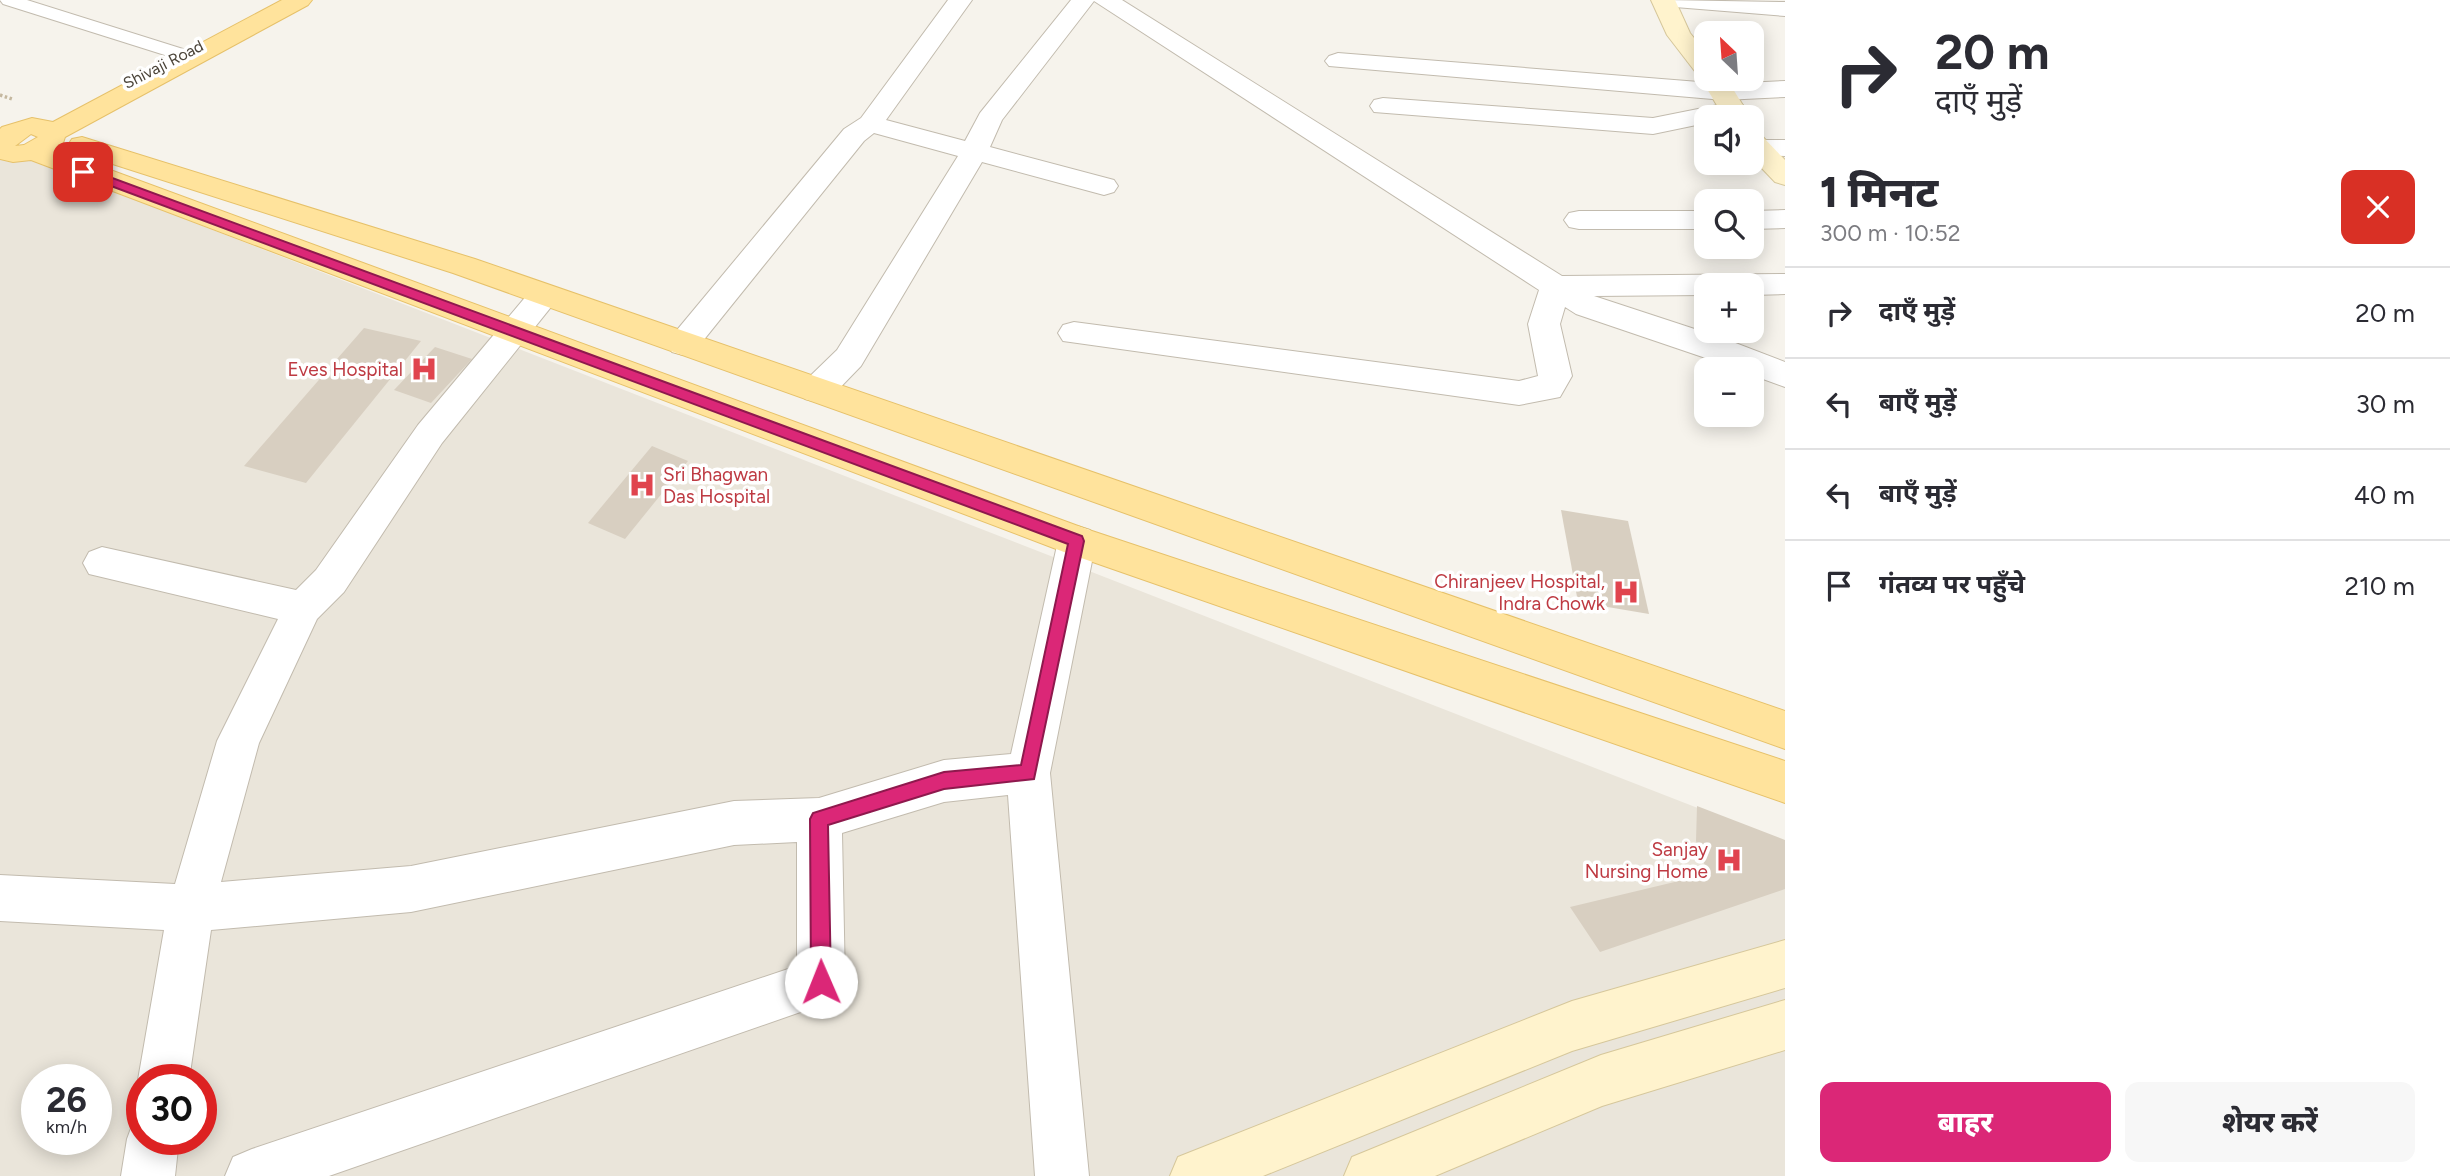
<!DOCTYPE html>
<html lang="hi">
<head>
<meta charset="utf-8">
<style>
	:root { --surface:#fff; --page:#f7f7f7; --text:#2b2b33; --muted:#7c7c81; --line:#e1e1e2; --accent:#db2777 }
	body { margin:0; font-family:Figtree,"Noto Sans Devanagari",sans-serif; background:var(--page); color:var(--text); height:100vh; display:flex; flex-direction:column; font-size:26px; white-space:nowrap }
	* { box-sizing:border-box; margin:0 }
	p { font-size:23px; color:var(--muted) }
	.icon { flex:none; width:38px; height:38px; fill:none; stroke:currentColor; stroke-width:2; stroke-linecap:round; stroke-linejoin:round }
	.map { position:relative; flex:1; overflow:hidden }
	.sheet { display:flex; flex-direction:column; background:var(--surface); width:665px }
	.sheet>* { flex:none }
	.top-card { background:#fff; color:var(--text); overflow:hidden }
	.needle { width:46px; rotate:335deg }
	.fabs { position:absolute; left:1694px; top:21px; display:grid; gap:14px }
	.fabs a { display:grid; place-items:center; width:70px; height:70px; border-radius:14px; background:var(--surface); box-shadow:0 4px 18px #0003; font-size:35px }
	.speed { position:absolute; left:21px; top:1064px; display:flex; gap:14px; font-size:35px; font-weight:700; text-align:center }
	.speed>* { display:grid; place-content:center; width:91px; height:91px; border-radius:50%; background:var(--surface); box-shadow:0 4px 18px #0003; line-height:1 }
	.speed small { font-size:18px; font-weight:400 }
	.speed .limit { border:10px solid #d22; background:#fff; color:#111 }
	.pin { position:absolute; display:grid; place-items:center; width:60px; height:60px; color:#fff; margin:-30px; border-radius:14px; box-shadow:0 4px 10px #0006 }
	.me { position:absolute; width:77px; margin:-38px; rotate:359deg; stroke-linejoin:round; filter:drop-shadow(0 0 5px #0008) }
	.turn { display:flex; align-items:center; gap:24px; height:147px; padding:0 35px; font-size:32px }
	.turn .icon { width:91px; height:91px; stroke-width:2.5 }
	.turn b { display:block; font-size:49px; line-height:60px }
	.round { display:grid; place-items:center; flex:none; width:74px; height:74px; border-radius:14px; background:var(--page) }
	.headline { display:flex; align-items:center; justify-content:space-between; height:119px; padding:0 35px }
	h1 { font-size:42px; font-weight:800; line-height:52px }
	.action { display:flex; gap:14px; margin-top:auto; padding:14px 35px }
	.action a { flex:1; height:80px; border-radius:14px; background:var(--accent); color:#fff; font-size:28px; font-weight:800; line-height:80px; text-align:center }
	.action a+a { background:var(--page); color:var(--text) }
	ul { padding:0; list-style:none }
	li { display:flex; align-items:center; gap:21px; height:91px; padding:0 35px; border-top:2px solid var(--line) }
	li div { flex:1 }
	li b { display:block; font-size:26px }
	li em { font-style:normal }
	main { display:flex; flex:1; min-height:0 }
	.map>svg:first-child { display:block }
</style>
</head>
<body>
<main>
<div class="map">
<svg width="1785" height="1176" viewBox="0 0 1785 1176">
	<rect width="100%" height="100%" fill="#f6f3ec"/>
	<path fill="#eae5da" fill-rule="evenodd" d="M0 147 1785 842V1176H0ZM37 1080H96V1139H37ZM142 1080H201V1139H142Z"/>
	<g fill="#d8cfc1">
		<polygon points="364,328 421,341 306,483 244,466"/>
		<polygon points="435,347 472,359 431,403 394,390"/>
		<polygon points="652,446 688,461 625,539 588,523"/>
		<polygon points="1561,510 1628,521 1649,614 1578,602"/>
		<polygon points="1697,806 1785,840 1785,889 1600,952 1570,907 1708,874 1696,841"/>
	</g>
	<g fill="none" stroke-linecap="round" stroke-linejoin="round">
		<g stroke="#c2bbae" stroke-width="2">
			<polygon id="lane" points="0,0 27,0 199,54 202,58 193,63 187,62 3,4"/>
		</g>
		<g stroke="#c2bbae" stroke-width="2">
			<g id="street">
				<polygon points="948,0 972,0 886,120 965,141 980,113 1071,0 1122,0 1562,276 1785,274 1785,294 1752,295 1752,285 1706,285 1706,295 1594,296 1725,339 1785,362 1785,387 1752,375 1752,369 1738,369 1576,314 1565,307 1560,324 1572,376 1560,397 1519,405 1063,341 1058,333 1063,325 1074,322 1519,381 1538,376 1528,324 1539,290 1094,1 1002,120 990,147 1114,180 1118,186 1114,192 1104,195 982,162 861,366 829,399 817,402 805,399 800,390 805,381 837,350 958,156 874,133 864,141 694,352 683,355 672,352 667,344 672,336 844,129 861,118"/>
				<polygon points="1663,0 1785,2 1785,16 1675,7 1667,5"/>
				<polygon points="1338,53 1724,84 1785,81 1785,97 1724,100 1329,66 1325,61 1329,56"/>
				<polygon points="1383,98 1653,118 1733,102 1742,104 1746,110 1742,116 1706,117 1706,123 1653,134 1374,112 1370,106 1374,100"/>
				<polygon points="1757,140 1785,140 1785,156 1752,155 1752,141"/>
				<polygon points="1785,210 1785,228 1752,229 1752,211"/>
				<polygon points="1579,211 1706,211 1706,229 1579,229 1569,227 1564,220 1569,213"/>
				<polygon points="544,284 555,288 560,295 555,302 442,443 344,592 317,619 259,743 221,882 411,866 734,801 819,798 944,760 1011,754 1058,541 1064,530 1077,526 1090,530 1096,541 1050,773 1089,1176 1035,1176 1008,795 944,802 842,833 845,982 838,999 329,1176 225,1176 233,1157 252,1149 797,966 797,842 734,845 411,912 211,930 189,1080 142,1080 142,1090 138,1080 164,930 0,921 0,875 175,884 217,741 278,619 89,574 83,563 89,552 102,547 296,590 316,570 418,425 533,288"/>
				<polygon points="142,1117 142,1139 179,1139 175,1176 121,1176 127,1139 134,1120"/>
			</g>
		</g>
		<g stroke="#d6c79b" stroke-width="2">
			<g id="secondary">
				<polygon points="1651,0 1675,0 1690,33 1706,53 1706,79 1727,79 1750,117 1724,117 1701,79 1703,76 1697,74 1667,35"/>
				<polygon points="1752,134 1762,136 1785,160 1785,185 1775,182 1752,158"/>
				<polygon points="1785,940 1785,988 1572,1051 1263,1176 1170,1176 1178,1157 1572,1001"/>
				<polygon points="1785,1000 1785,1050 1602,1106 1435,1176 1344,1176 1352,1157 1601,1055"/>
			</g>
		</g>
		<g stroke="#e6c16a" stroke-width="2">
			<g id="primary">
				<path d="M282 0H312L308 5 65 137 62 146 56 150 1089 530 1785 761V803L1064 552 31 160 13 162 0 159V129L2 127 32 118 53 122ZM31 134 38 137 24 145 15 146Z"/>
				<polygon points="82,137 475,259 1785,711 1785,749 453,273 72,151 68,145 72,139"/>
			</g>
		</g>
		<polyline stroke="#c4b79f" stroke-width="3.5" stroke-dasharray="2.5 2.5" stroke-linecap="butt" points="0,95 12,99"/>
		<use href="#lane" fill="#fff" fill-rule="evenodd"/>
		<use href="#street" fill="#fff" fill-rule="evenodd"/>
		<use href="#secondary" fill="#fff3cd" fill-rule="evenodd"/>
		<use href="#primary" fill="#ffe39c" fill-rule="evenodd"/>
	</g>
	<polygon fill="#db2777" stroke="#8e194d" stroke-width="2" points="79,169 88,169 1082,536 1084,541 1034,779 944,789 828,825 831,982 828,989 821,992 814,989 811,982 810,819 813,813 944,772 1021,765 1068,544 79,174"/>
	<defs>
		<g id="hospital-bare" transform="scale(2.1)"><path d="M-5-5h3v3.5h4V-5h3V5h-3V1.5h-4V5h-3Z" fill="#e0444e" stroke="#fff" stroke-width="2.5" paint-order="stroke"/></g>
	</defs>
	<g fill-rule="evenodd">
		<use href="#hospital-bare" x="424" y="369"/>
		<use href="#hospital-bare" x="642" y="485"/>
		<use href="#hospital-bare" x="1626" y="592"/>
		<use href="#hospital-bare" x="1729" y="860"/>
	</g>
	<g text-anchor="middle" stroke-width="7" stroke-linejoin="round" paint-order="stroke">
		<g font-size="16" fill="#4b4439" stroke="#fff">
			<text transform="translate(163 64) rotate(-27)" y="6">Shivaji Road</text>
		</g>
		<g font-size="19" fill="#be3a42" stroke="#fff" text-anchor="end">
			<text x="403" y="376">Eves Hospital</text>
			<text x="663" y="481" text-anchor="start">Sri Bhagwan<tspan x="663" dy="22">Das Hospital</tspan></text>
			<text x="1605" y="588">Chiranjeev Hospital,<tspan x="1605" dy="22">Indra Chowk</tspan></text>
			<text x="1708" y="856">Sanjay<tspan x="1708" dy="22">Nursing Home</tspan></text>
		</g>
	</g>
</svg>
<div class="fabs">
<a><svg class="needle" viewBox="-14 -14 28 28"><path d="M0-13l5 13h-10z" fill="#e53935"/><path d="M0 13l5-13h-10z" fill="#7c7c81"/></svg></a>
<a><svg class="icon" aria-label="sound" viewBox="0 0 24 24"><path d="M4 9h4l5-4v14l-5-4H4zM17 9q2 3 0 6"/></svg></a>
<a><svg class="icon" aria-label="search" viewBox="0 0 24 24"><circle cx="10" cy="10" r="6"/><path d="M15 15l6 6"/></svg></a>
<a>+</a>
<a>−</a>
</div>
<div class="speed"><div>26<small>km/h</small></div><div class="limit">30</div></div>
<div class="pin" style="left:83px;top:172px;background:#d93025"><svg class="icon" aria-label="arrive" viewBox="0 0 24 24"><path d="M6 21V4h12l-3 4 3 4H6"/></svg></div>
<svg class="me" style="left:821px;top:982px" viewBox="-20 -20 40 40"><circle r="19" fill="#fff"/><path d="M0-13L10 11 0 6-10 11z" fill="#db2777"/></svg>
</div>
<section class="sheet">
<div class="top-card">
<div class="turn"><svg class="icon" aria-label="right" viewBox="0 0 24 24"><path d="M7 20v-9h11M14 6l5 5-5 5"/></svg><div><b>20 m</b>दाएँ मुड़ें</div></div>
</div>
<div class="headline"><div><h1>1 मिनट</h1><p>300 m · 10:52</p></div><a class="round" style="background:#d93025;color:#fff"><svg class="icon" aria-label="close" viewBox="0 0 24 24"><path d="M6 6l12 12M18 6L6 18"/></svg></a></div>
<ul>
<li><svg class="icon" aria-label="right" viewBox="0 0 24 24"><path d="M7 20v-9h11M14 6l5 5-5 5"/></svg><div><b>दाएँ मुड़ें</b></div><em>20 m</em></li>
<li><svg class="icon" aria-label="left" viewBox="0 0 24 24"><path d="M17 20v-9H6M10 6l-5 5 5 5"/></svg><div><b>बाएँ मुड़ें</b></div><em>30 m</em></li>
<li><svg class="icon" aria-label="left" viewBox="0 0 24 24"><path d="M17 20v-9H6M10 6l-5 5 5 5"/></svg><div><b>बाएँ मुड़ें</b></div><em>40 m</em></li>
<li><svg class="icon" aria-label="arrive" viewBox="0 0 24 24"><path d="M6 21V4h12l-3 4 3 4H6"/></svg><div><b>गंतव्य पर पहुँचे</b></div><em>210 m</em></li>
</ul>
<div class="action"><a>बाहर</a><a>शेयर करें</a></div>
</section>
</main>
</body>
</html>
